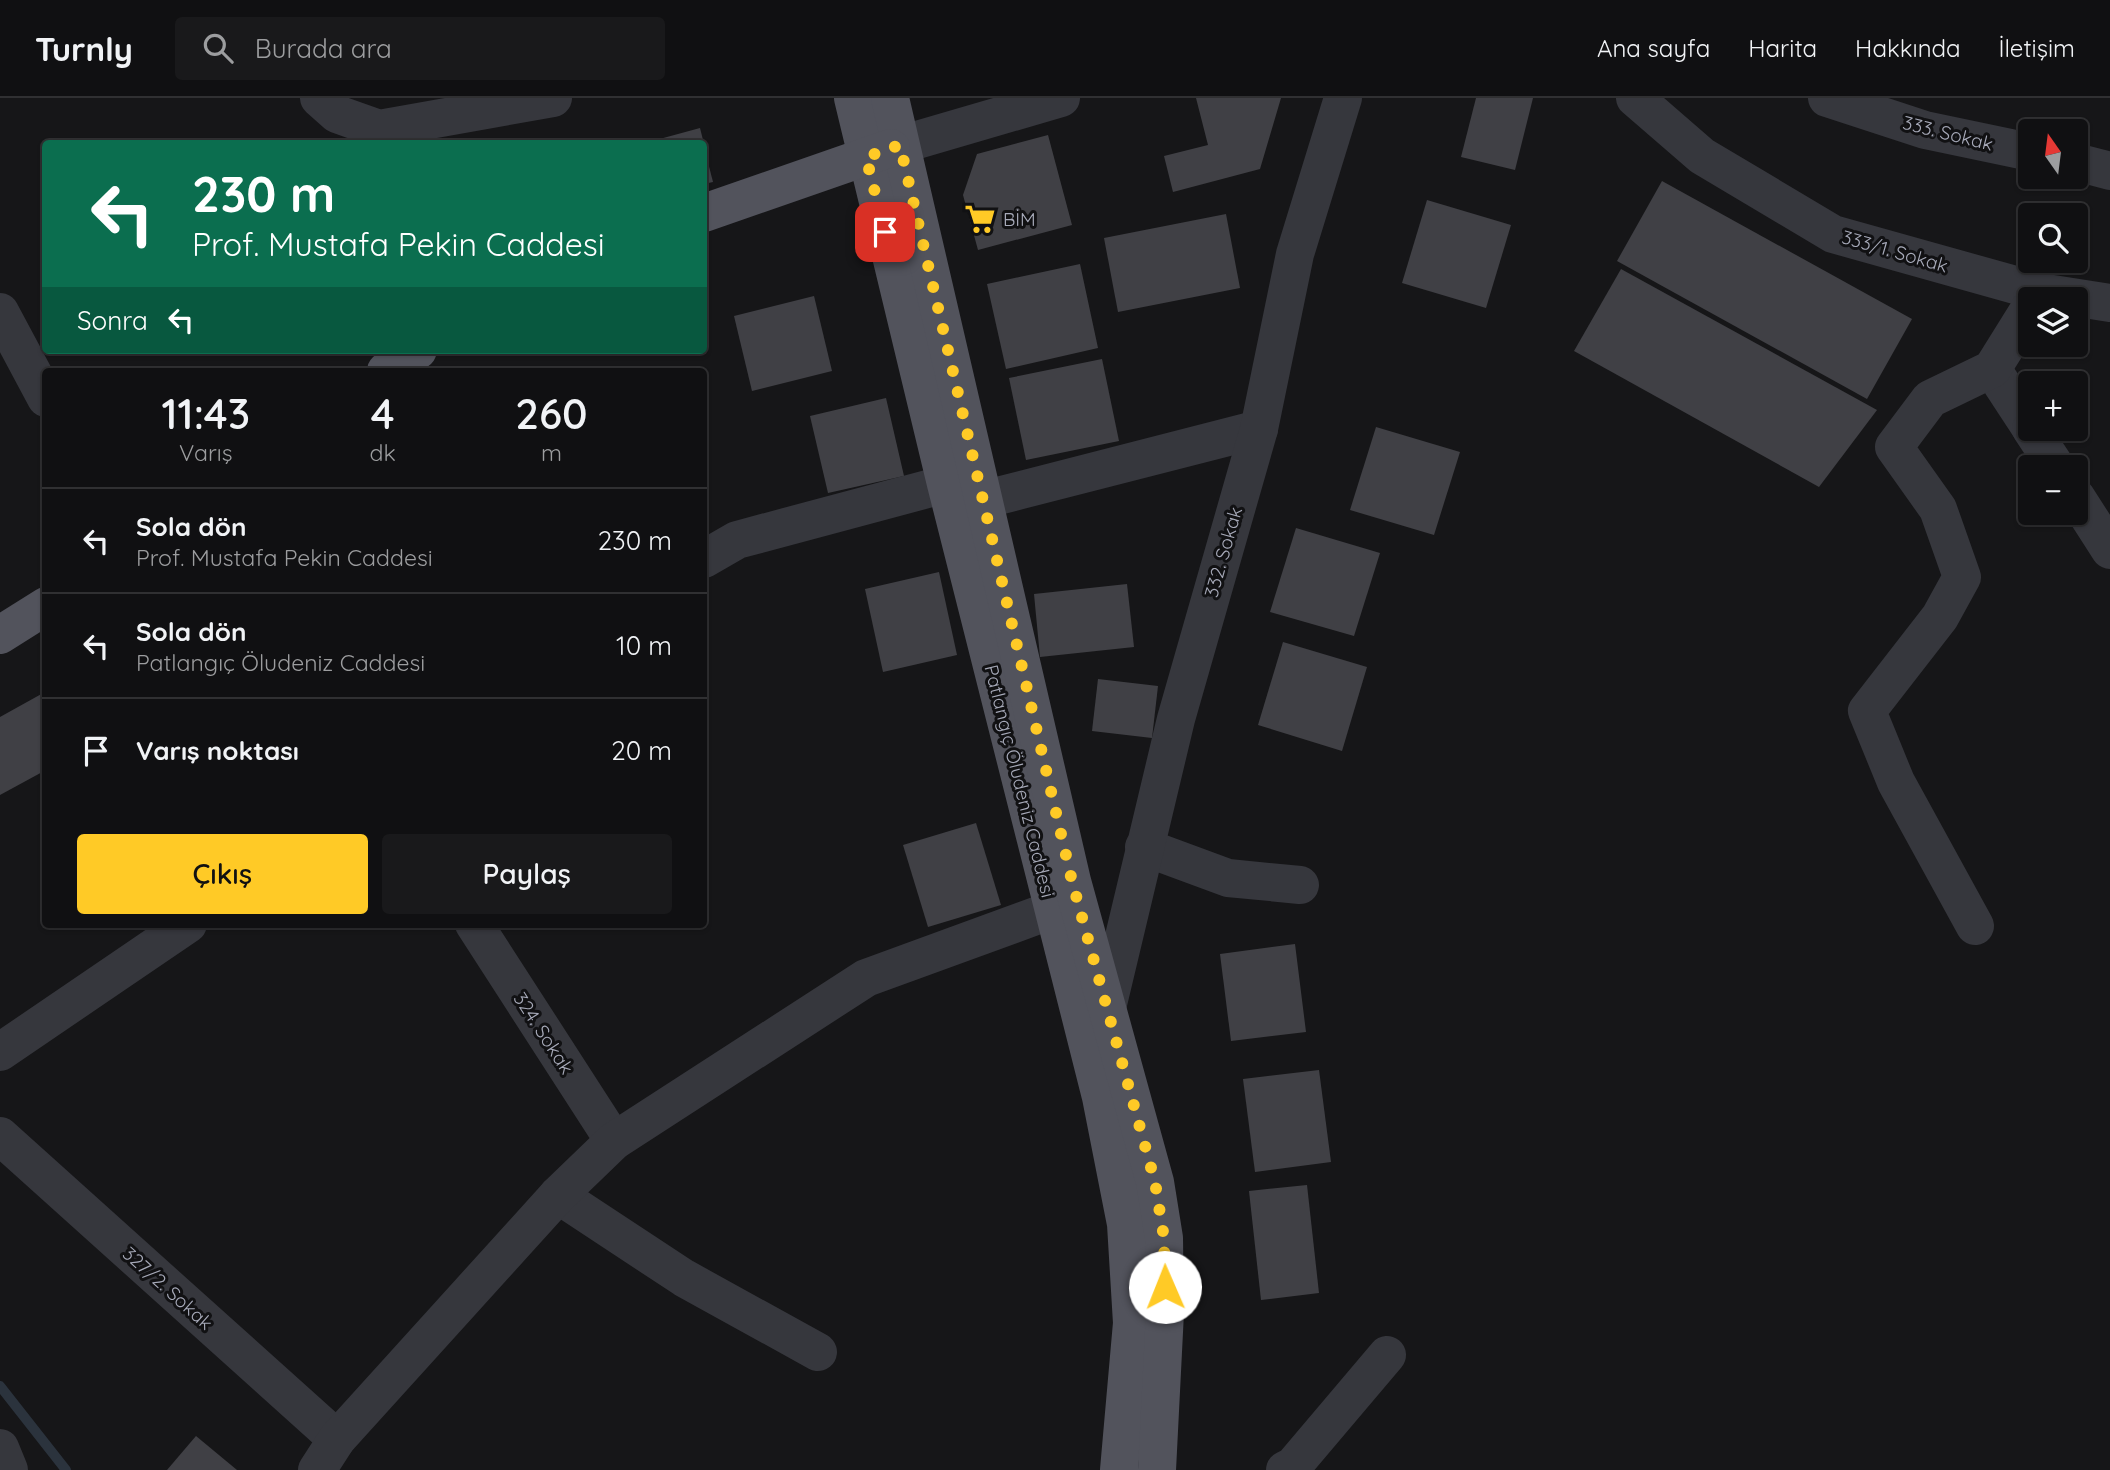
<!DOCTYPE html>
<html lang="tr">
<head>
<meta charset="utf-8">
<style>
	:root { --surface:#101012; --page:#19191b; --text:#f1f3f6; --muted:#9c9d9f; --line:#303032; --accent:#ffca26 }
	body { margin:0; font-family:Quicksand,sans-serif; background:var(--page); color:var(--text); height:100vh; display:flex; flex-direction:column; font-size:26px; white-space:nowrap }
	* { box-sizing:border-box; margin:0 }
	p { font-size:23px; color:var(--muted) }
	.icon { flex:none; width:38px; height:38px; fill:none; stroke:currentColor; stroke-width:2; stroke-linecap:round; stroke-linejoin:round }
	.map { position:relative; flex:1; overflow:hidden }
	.panel { position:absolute; left:42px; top:270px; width:665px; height:560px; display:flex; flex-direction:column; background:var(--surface); border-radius:7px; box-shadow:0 2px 5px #0004,0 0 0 2px var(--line) }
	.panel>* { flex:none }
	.guide { position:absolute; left:42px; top:42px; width:665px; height:214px; border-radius:7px; box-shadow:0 2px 5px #0004,0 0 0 2px var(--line); background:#0b6e4f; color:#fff; overflow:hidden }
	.needle { width:46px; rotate:346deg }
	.buttons { position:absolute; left:2018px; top:21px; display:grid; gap:14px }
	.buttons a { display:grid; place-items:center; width:70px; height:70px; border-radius:7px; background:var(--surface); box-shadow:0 2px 5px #0004,0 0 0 2px var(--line); font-size:35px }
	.pin { position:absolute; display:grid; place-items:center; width:60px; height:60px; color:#fff; margin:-30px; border-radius:14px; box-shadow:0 4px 10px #0006 }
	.me { position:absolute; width:77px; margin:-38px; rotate:359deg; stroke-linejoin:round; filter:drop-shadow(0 0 5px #0008) }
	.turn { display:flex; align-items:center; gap:24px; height:147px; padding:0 35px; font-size:32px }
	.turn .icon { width:91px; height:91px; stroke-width:2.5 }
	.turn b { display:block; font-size:49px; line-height:60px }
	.then { display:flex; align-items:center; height:66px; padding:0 35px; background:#0003; gap:14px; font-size:26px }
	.eta { display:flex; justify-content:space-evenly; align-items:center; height:119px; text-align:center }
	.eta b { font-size:42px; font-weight:600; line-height:49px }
	.cta { display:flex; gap:14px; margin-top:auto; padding:14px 35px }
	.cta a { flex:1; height:80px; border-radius:7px; background:var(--accent); color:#111; font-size:28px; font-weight:600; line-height:80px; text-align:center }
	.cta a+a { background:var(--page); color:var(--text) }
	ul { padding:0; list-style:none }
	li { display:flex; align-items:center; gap:21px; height:105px; padding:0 35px; border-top:2px solid var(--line) }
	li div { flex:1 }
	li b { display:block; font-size:26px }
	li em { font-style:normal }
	header { display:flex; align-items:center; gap:42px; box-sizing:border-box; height:98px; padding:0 35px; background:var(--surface); border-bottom:2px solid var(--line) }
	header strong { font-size:33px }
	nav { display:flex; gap:38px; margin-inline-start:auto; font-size:24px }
	.search { width:490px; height:63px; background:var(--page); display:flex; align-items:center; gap:18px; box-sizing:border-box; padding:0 24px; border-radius:7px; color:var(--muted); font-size:26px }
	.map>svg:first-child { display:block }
</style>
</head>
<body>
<header>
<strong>Turnly</strong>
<div class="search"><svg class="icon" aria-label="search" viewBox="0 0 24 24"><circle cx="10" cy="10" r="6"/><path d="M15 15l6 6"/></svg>Burada ara</div>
<nav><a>Ana sayfa</a><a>Harita</a><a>Hakkında</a><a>İletişim</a></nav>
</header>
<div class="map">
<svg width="2110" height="1372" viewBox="0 0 2110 1372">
	<rect width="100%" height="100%" fill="#161618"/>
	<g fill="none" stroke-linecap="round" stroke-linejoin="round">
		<polyline stroke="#2b333d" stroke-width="10" points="0,1288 66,1372"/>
	</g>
	<g fill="#404045">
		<polygon points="1196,0 1281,0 1260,71 1173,94 1164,58 1208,47"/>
		<polygon points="1476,0 1533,0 1515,72 1461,59"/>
		<polygon points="700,30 704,46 645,46 645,45"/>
		<polygon points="1048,37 1072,127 978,152 963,97 977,56"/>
		<polygon points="704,49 713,84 704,86"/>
		<polygon points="1662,83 1912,221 1867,301 1617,163"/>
		<polygon points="1427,102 1511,127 1486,210 1402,185"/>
		<polygon points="1226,116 1240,190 1118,214 1104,140"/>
		<polygon points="1080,166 1098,250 1006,271 987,186"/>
		<polygon points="1621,171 1877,312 1819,389 1574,253"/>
		<polygon points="814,198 832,273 752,293 734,218"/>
		<polygon points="1102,261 1119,343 1026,362 1009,280"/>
		<polygon points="886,300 904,378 828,395 810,318"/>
		<polygon points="1376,329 1460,354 1434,437 1350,412"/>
		<polygon points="1296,430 1380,455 1354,538 1270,514"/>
		<polygon points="939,474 957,557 883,574 865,491"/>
		<polygon points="1127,486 1134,549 1040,559 1034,496"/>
		<polygon points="1283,544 1367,569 1342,653 1258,627"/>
		<polygon points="1098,581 1158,588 1152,640 1092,633"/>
		<polygon points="45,594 46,672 0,697 0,619"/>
		<polygon points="976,725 1001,807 928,829 903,747"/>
		<polygon points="1295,846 1306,934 1231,943 1220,856"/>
		<polygon points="1319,972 1331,1064 1255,1074 1243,981"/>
		<polygon points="1307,1087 1319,1195 1261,1202 1249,1093"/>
		<polygon points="196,1338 237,1372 167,1372"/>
	</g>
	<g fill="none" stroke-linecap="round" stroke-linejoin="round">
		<g stroke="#36373d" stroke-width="38">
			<polyline points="319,0 337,16 379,31 553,0"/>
			<polyline points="1635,0 1702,58 1833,136 2040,194 2110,205"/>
			<polyline points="1827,0 1925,32 2030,54"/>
			<polyline points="900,47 1061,0"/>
			<polyline points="2076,64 2110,73"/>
			<polyline points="0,214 46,300"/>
			<polyline points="1992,271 2030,329"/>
			<polyline points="2031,331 2056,369"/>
			<polyline points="2076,399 2110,452"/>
			<polyline points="982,402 1259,331"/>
			<polyline points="704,461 737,442 946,386"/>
			<polyline points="1144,749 1228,780 1300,787"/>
			<polyline points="474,826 614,1043"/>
			<polyline points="1975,828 1896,684 1867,613 1940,519 1962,479 1938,411 1894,349 1930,301 1992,271 2030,210"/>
			<polyline points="1107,910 1176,621 1259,331 1295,156 1343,0"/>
			<polyline points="0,954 188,826"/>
			<polyline points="0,1038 337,1341"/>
			<polyline points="558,1097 684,1180 818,1254"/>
			<polyline points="0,1350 9,1372"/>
			<polyline points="317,1372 337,1341 558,1097 614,1043 866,880 1052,812"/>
			<polyline points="1285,1372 1293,1368 1387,1257"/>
		</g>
		<g stroke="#52535c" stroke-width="38">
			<polyline points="853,0 946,386 1101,999 1126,1126 1132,1225 1119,1372"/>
			<polyline points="890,0 1072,783 1155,1084 1164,1140 1165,1214 1157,1372"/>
			<polyline points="704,115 891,50"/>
			<polyline points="386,273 418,252"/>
			<polyline points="0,537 46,508"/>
		</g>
	</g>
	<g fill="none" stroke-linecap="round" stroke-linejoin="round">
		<polyline stroke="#ffca26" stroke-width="12" stroke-dasharray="0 21.6" points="885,134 866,59 900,47 1072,783 1155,1084 1164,1140 1165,1189"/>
	</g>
	<defs>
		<g id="supermarket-bare" transform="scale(2.415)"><path d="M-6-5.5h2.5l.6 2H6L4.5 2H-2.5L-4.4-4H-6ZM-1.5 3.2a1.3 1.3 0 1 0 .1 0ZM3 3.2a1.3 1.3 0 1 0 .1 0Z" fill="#ffca26" stroke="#111113" stroke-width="2.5" paint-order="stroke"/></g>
	</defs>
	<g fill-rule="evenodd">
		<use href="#supermarket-bare" x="980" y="121"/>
	</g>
	<g text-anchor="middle" stroke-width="6" stroke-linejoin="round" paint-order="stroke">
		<g font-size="19" fill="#a7aab9" stroke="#111113">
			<text transform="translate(1948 35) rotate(14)" y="7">333. Sokak</text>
			<text transform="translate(1895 153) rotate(16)" y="7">333/1. Sokak</text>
			<text transform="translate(1223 454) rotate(-74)" y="7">332. Sokak</text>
			<text transform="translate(1020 683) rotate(76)" y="7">Patlangıç Öludeniz Caddesi</text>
			<text transform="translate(544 935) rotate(57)" y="7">324. Sokak</text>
			<text transform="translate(168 1190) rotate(42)" y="7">327/2. Sokak</text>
		</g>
		<g font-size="19" fill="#a7aab9" stroke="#111113" text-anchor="start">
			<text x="1003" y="128">BİM</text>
		</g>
	</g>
</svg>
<div class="buttons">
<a><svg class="needle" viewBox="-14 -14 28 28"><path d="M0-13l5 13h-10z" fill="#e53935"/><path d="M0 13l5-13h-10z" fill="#9c9d9f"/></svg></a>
<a><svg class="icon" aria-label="search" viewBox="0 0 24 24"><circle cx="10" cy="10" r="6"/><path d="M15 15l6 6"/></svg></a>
<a><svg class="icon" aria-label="layers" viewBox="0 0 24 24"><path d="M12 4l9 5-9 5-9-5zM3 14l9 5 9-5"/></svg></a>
<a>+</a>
<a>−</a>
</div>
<div class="pin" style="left:885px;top:134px;background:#d93025"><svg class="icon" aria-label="arrive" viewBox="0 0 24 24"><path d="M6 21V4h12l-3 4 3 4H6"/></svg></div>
<svg class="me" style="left:1165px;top:1189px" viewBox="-20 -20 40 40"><circle r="19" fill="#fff"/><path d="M0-13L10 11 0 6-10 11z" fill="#ffca26"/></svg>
<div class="guide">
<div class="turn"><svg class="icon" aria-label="left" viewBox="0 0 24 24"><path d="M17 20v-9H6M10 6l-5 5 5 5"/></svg><div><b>230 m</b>Prof. Mustafa Pekin Caddesi</div></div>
<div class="then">Sonra<svg class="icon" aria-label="left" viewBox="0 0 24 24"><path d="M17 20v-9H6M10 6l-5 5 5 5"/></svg></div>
</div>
<section class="panel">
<div class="eta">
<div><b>11:43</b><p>Varış</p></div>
<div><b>4</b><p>dk</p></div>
<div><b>260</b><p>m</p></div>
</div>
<ul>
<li><svg class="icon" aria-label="left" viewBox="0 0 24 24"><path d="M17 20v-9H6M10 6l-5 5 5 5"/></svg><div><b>Sola dön</b><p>Prof. Mustafa Pekin Caddesi</p></div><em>230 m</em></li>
<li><svg class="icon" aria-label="left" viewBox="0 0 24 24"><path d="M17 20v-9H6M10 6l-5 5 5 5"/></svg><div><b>Sola dön</b><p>Patlangıç Öludeniz Caddesi</p></div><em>10 m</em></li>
<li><svg class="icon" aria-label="arrive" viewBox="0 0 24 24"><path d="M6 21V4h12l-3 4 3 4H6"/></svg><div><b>Varış noktası</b></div><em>20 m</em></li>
</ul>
<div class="cta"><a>Çıkış</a><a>Paylaş</a></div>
</section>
</div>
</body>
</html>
